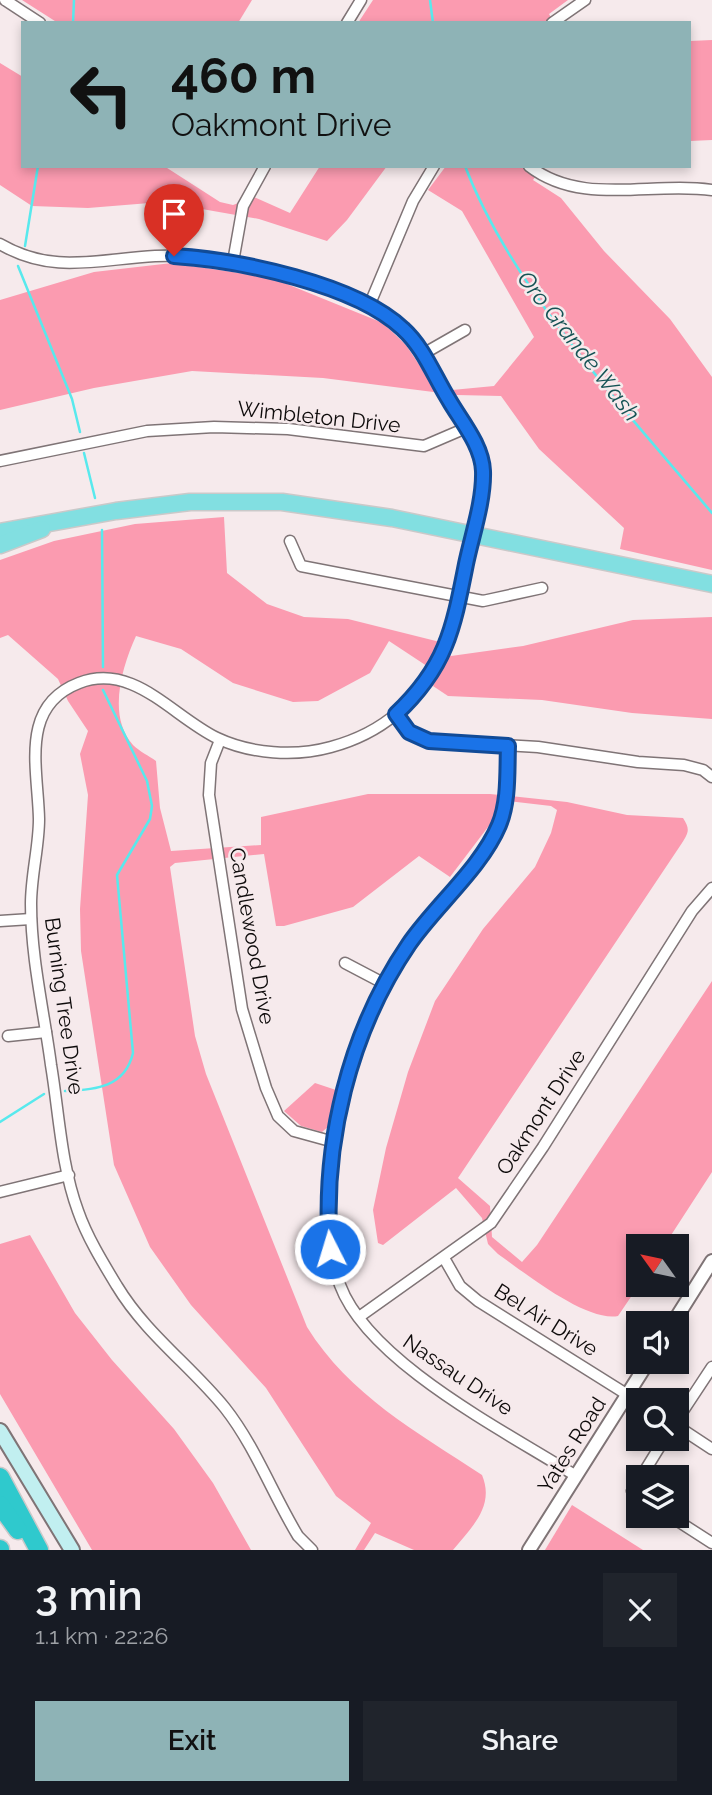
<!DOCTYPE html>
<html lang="en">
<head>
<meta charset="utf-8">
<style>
	:root { --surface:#171b24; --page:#20242c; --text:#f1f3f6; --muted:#9ea1a6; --accent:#8eb3b6 }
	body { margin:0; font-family:Raleway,sans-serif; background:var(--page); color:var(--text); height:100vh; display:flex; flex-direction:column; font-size:26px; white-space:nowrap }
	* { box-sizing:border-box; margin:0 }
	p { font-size:23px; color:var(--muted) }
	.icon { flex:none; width:38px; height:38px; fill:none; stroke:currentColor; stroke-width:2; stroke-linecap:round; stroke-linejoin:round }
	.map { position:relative; height:1550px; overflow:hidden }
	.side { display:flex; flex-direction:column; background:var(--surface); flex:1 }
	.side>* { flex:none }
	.hud { position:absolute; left:21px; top:21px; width:670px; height:147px; border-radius:0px; box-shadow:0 4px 10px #0003; background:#8eb3b6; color:#111; overflow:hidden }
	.needle { width:46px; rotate:303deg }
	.fabs { position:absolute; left:626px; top:1234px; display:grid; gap:14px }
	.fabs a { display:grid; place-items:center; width:63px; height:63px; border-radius:0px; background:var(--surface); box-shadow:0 4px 10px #0003; font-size:35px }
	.pin { position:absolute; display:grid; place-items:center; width:60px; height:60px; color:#fff; margin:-72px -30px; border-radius:50% 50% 50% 0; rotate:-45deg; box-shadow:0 0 7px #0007 }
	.pin .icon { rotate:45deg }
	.me { position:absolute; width:77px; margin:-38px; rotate:355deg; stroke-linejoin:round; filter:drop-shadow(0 0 5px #0008) }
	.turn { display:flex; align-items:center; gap:24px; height:147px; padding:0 35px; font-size:32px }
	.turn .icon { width:91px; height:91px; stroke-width:2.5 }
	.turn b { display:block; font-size:49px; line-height:60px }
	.round { display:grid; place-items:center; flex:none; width:74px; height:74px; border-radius:0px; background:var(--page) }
	.headline { display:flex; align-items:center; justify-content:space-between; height:119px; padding:0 35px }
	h1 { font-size:42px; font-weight:600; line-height:52px }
	.cta { display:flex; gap:14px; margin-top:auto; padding:14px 35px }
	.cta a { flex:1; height:80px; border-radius:0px; background:var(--accent); color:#111; font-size:28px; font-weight:600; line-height:80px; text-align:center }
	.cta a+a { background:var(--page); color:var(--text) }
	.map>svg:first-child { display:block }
</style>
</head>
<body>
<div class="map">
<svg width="712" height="1550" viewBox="0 0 712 1550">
	<rect width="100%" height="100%" fill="#f6eaec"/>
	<g fill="#fb9bb0">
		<polygon points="22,0 252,0 238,23 58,23"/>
		<polygon points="373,0 568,0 549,14 554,23 358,23"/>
		<polygon points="712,40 712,140 690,141 690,41"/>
		<polygon points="0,63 23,77 23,166 164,166 220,202 233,205 254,197 290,213 320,166 387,166 347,220 327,241 259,219 162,202 88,208 32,206 0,185"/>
		<polygon points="446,166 543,166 533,180 561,198 604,251 670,319 712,377 712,570 620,549 624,528 539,449 501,396 457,395 323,378 192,371 94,388 0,410 0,300 94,272 172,263 272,278 383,323 406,345 424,372 452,390 494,386 534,337 462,211 428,190"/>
		<path d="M224 517 227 573 267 604 304 617 348 619 440 642 451 656 523 646 633 620 712 617V719L632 713 542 700 448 696 433 686 439 674 389 641 370 673 318 701 293 702 233 683 181 649 136 636C122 667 107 716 133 745 139 751 149 756 156 761L160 808 171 851 261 845V817L368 794H490L567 802 627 815 683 818C690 829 689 832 682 843L458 1178 490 1206 492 1237 522 1262 537 1245 712 981V1172L664 1246H639V1285L618 1316C586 1322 525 1273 498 1254L488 1244 482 1218 456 1188 383 1245 378 1243 373 1210 386 1148 408 1072 435 1001 483 929 535 867 551 833 557 810 551 806 499 800 491 823 450 877 419 856 353 907 284 926H276L264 854 175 863 170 867 195 1036 206 1074 307 1327C349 1395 417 1432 482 1475 495 1506 472 1527 453 1550H414L375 1533 364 1550H355L371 1523 336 1496 266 1388 191 1305 150 1247 114 1165 81 951 80 909 88 795 80 754 88 731 68 701 58 679 8 635 0 638V560L54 541 135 524Z"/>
		<polygon points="315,1083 336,1090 329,1126 322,1132 301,1126 284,1111"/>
		<polygon points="30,1235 75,1313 112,1360 174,1429 213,1483 251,1550 92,1550 0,1394 0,1244"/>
		<polygon points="572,1505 643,1550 545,1550"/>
	</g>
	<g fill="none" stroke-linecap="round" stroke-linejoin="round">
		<g stroke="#58e9ed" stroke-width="2.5">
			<polyline points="430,0 433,23"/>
			<polyline points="73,23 74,0"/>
			<path d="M465 166C512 289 627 412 712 513"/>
			<polyline points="25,246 38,166"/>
			<polyline points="18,266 72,399 80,432"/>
			<polyline points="84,453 95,498"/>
			<polyline points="102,530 103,667"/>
			<path d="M65 1091C96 1090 125 1087 133 1053L117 875 150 819 152 806 147 781 103 690"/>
			<polyline points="0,1122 44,1094"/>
		</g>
		<g stroke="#7f7476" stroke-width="13">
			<g id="minor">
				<polyline points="5,0 40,23"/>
				<polyline points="347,23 361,0"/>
				<polyline points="552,23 585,0"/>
				<path d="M529 166C582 207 651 181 712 190"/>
				<path d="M0 244C53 275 98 259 155 256 221 252 349 283 400 326 420 342 429 366 441 388 459 419 483 446 482 483 462 590 456 713 331 747 295 757 251 754 217 738 172 716 133 662 79 683 19 706 38 769 39 819 39 847 31 875 31 904 31 958 44 1012 51 1065 59 1113 61 1165 78 1211 87 1237 103 1263 117 1286 146 1334 191 1366 225 1408 255 1446 273 1495 298 1536L312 1550"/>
				<polyline points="233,262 243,206 265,166"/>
				<polyline points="369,306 413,201 434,166"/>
				<polyline points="423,354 465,330"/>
				<polyline points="0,461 147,431 214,427 288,429 424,446 466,428"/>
				<polyline points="290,541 301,566 483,601 542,588"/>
				<polyline points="396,714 409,731 429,741 538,747 638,762 684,765 703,770 712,777"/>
				<polyline points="220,740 211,763 209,795 242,1009 266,1088 278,1116 294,1131 334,1142"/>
				<path d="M508 746C507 772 509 800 499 824 484 863 435 907 410 943 372 995 352 1056 339 1118 327 1173 320 1231 340 1285 369 1363 507 1432 576 1476"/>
				<polyline points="0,921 31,919"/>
				<polyline points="345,963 385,984"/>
				<polyline points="8,1036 46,1032"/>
				<polyline points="0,1192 69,1175"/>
				<polyline points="444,1258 460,1286 478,1301 639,1402"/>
				<polyline points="359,1317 491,1223 543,1147 692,911 712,888"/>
				<polyline points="677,1420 712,1367"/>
				<polyline points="677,1426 712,1449"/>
				<polyline points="641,1477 665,1438"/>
				<polyline points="639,1481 632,1491 639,1495"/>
				<polyline points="670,1516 712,1543"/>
			</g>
		</g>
		<g stroke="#7f7476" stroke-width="16">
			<g id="tertiary">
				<polyline points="673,1323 712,1261"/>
				<polyline points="529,1550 648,1362"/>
			</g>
		</g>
		<g stroke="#7f7476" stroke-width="18">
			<polyline id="secondary" points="0,1431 72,1550"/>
		</g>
		<g stroke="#cac9c9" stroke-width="19">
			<g id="primary">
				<polyline points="0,532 116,511 190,502 282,502 392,518 712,584"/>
				<polyline points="0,545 42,529"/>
			</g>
		</g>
		<g stroke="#cac9c9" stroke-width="21">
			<g id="motorway">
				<polyline points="0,1477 39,1550"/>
				<polyline points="0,1505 18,1530"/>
				<polyline points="0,1549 0,1550"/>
			</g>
		</g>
		<use href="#minor" stroke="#fff" stroke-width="10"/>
		<use href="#tertiary" stroke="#fff" stroke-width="12"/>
		<use href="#secondary" stroke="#c1eff0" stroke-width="14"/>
		<use href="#primary" stroke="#82dfe1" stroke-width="16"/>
		<use href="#motorway" stroke="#2fc9cd" stroke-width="18"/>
	</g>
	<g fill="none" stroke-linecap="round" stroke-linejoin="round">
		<g stroke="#114b97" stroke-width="18">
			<path id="route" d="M174 256C238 260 356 284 403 329 424 348 434 376 449 400 461 421 482 445 483 471 484 501 472 535 466 564 453 630 446 667 396 714L409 732 429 741 508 746C507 772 509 801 499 825 481 868 435 906 409 944 349 1032 322 1144 330 1249"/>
		</g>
		<use href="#route" stroke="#1a73e8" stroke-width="12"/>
	</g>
	<g text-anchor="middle" stroke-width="5" stroke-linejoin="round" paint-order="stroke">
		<g font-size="21" fill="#0e0b0b" stroke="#f6eaec">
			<text transform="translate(319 417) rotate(6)" y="7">Wimbleton Drive</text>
			<text transform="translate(252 936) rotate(80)" y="7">Candlewood Drive</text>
			<text transform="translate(64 1006) rotate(82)" y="7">Burning Tree Drive</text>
			<text transform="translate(541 1112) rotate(-57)" y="7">Oakmont Drive</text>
			<text transform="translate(546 1320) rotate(32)" y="7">Bel Air Drive</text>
			<text transform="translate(458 1375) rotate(34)" y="7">Nassau Drive</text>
			<text transform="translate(572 1445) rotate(-58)" y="7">Yates Road</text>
		</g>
		<g font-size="23" font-style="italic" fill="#155355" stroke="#f6eaec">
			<text transform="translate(579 346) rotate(52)" y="8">Oro Grande Wash</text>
		</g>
	</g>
</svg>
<div class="fabs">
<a><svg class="needle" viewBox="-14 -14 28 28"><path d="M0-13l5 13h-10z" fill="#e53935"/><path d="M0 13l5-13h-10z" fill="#9ea1a6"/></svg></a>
<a><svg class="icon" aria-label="sound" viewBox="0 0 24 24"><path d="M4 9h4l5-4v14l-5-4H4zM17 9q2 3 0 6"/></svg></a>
<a><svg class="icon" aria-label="search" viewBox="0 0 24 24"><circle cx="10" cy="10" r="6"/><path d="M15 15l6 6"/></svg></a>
<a><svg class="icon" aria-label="layers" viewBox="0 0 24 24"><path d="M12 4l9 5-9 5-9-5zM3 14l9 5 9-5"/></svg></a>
</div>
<div class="pin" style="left:174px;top:256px;background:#d93025"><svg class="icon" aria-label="arrive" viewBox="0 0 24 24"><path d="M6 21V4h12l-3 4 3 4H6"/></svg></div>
<svg class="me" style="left:330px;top:1249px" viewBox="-20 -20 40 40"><circle r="17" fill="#1a73e8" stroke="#fff" stroke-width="3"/><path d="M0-11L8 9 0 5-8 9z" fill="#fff"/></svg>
<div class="hud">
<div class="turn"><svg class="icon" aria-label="left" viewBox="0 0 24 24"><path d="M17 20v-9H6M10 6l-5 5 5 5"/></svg><div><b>460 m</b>Oakmont Drive</div></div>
</div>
</div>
<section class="side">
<div class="headline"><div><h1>3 min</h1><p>1.1 km · 22:26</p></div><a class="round"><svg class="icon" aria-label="close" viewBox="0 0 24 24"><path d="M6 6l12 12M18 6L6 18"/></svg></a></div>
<div class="cta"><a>Exit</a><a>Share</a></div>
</section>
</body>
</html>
